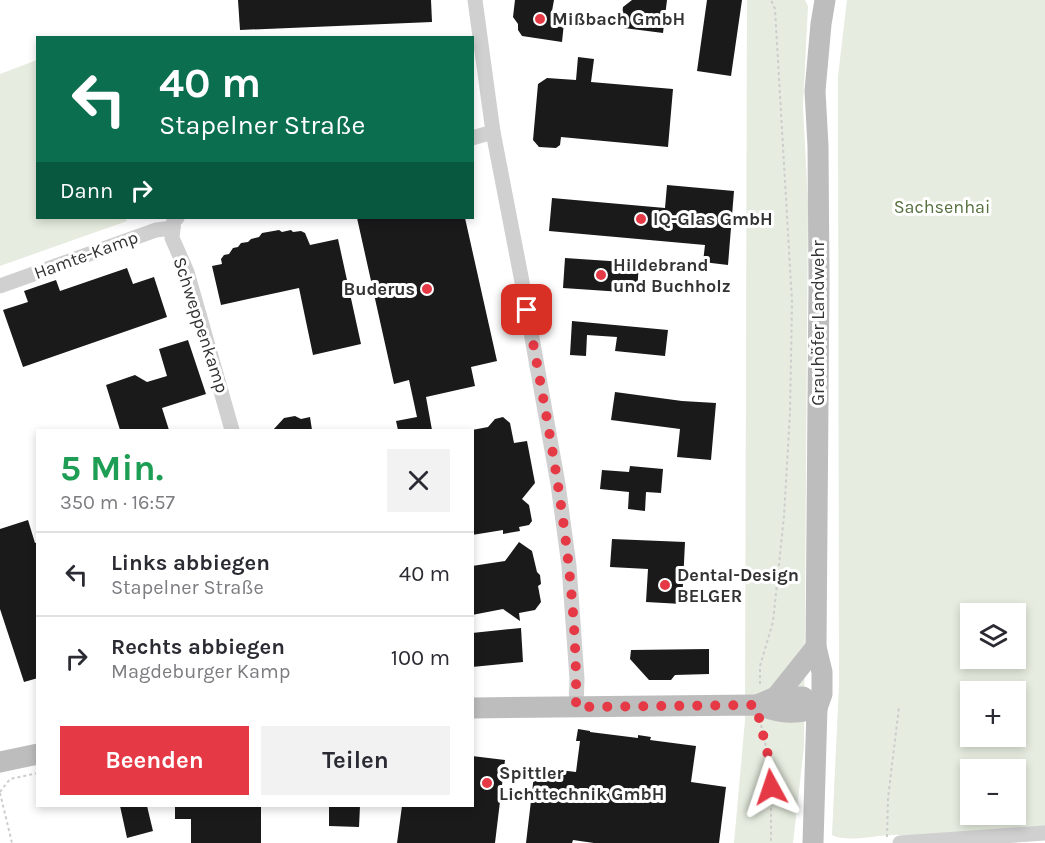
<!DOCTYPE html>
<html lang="de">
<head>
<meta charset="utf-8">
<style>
	:root { --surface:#fff; --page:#f2f2f3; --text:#2b2b33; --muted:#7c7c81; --line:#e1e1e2; --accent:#e63946 }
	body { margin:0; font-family:Karla,sans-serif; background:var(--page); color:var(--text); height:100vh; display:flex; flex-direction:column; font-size:22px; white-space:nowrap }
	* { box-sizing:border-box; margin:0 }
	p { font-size:20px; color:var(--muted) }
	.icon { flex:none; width:33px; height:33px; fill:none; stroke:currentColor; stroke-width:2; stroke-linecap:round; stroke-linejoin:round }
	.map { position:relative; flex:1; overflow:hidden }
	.panel { position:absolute; left:36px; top:429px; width:438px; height:378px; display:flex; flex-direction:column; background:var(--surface); border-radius:0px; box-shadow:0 3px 9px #0003 }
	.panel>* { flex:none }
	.top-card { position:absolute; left:36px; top:36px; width:438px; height:183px; border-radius:0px; box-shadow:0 3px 9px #0003; background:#0b6e4f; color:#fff; overflow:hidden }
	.fabs { position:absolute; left:960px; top:603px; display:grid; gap:12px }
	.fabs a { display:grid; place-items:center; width:66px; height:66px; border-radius:0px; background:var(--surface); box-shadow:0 3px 9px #0003; font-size:30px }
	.pin { position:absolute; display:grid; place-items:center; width:51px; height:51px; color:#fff; margin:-26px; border-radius:12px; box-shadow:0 3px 9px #0006 }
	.me { position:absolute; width:66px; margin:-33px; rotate:355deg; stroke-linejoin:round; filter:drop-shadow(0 0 4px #0008) }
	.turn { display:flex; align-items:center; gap:21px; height:126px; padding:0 24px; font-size:27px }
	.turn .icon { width:78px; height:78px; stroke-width:2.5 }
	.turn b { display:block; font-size:42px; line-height:51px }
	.then { display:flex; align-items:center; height:57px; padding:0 24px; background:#0003; gap:12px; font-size:22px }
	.round { display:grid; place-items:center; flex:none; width:63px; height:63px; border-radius:0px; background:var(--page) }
	.overview { display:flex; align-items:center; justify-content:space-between; height:102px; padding:0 24px }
	h1 { font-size:36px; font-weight:700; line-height:45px; color:#1e9e55 }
	.button { display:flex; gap:12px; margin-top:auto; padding:12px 24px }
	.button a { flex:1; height:69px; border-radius:0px; background:var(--accent); color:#fff; font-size:24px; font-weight:700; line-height:69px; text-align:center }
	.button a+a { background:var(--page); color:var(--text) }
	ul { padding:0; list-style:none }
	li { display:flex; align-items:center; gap:18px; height:84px; padding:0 24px; border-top:2px solid var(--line) }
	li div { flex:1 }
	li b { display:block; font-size:22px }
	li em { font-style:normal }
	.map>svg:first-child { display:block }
</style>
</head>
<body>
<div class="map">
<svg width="1045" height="843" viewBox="0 0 1045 843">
	<rect width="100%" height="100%" fill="#fff"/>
	<g fill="#e6ecdf" fill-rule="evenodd">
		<polygon points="747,0 805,0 808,6 803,107 808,203 804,747 793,843 734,843 745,720"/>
		<path d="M847 0H1045V831L909 837C904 836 899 834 894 835 876 835 847 843 832 835L839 684 838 76ZM970 614H1016V658H970ZM970 692H1016V736H970ZM970 770H1016V814H970Z"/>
		<polygon points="37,60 38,218 125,218 127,221 0,266 0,74"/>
	</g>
	<g fill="#1a1a1a">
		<polygon points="238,0 431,0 432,22 240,30"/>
		<polygon points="515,0 554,0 552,11 565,13 562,42 522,36 518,30 518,24 513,17"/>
		<polygon points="632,0 667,0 663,33 624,28 625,19 622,15 623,7"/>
		<polygon points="707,0 742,0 731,76 697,71"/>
		<polygon points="578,57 594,59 591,82 673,89 668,147 561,137 560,145 556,148 539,147 533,140 538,84 547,78 576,80"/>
		<polygon points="667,185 734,191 728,265 703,262 705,245 549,231 552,198 665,208"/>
		<polygon points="357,218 465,218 497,361 471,367 475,386 426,397 432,430 398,430 396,421 417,417 409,380 394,384"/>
		<polygon points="279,230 282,232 291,230 293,232 301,231 305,233 310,245 338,239 361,344 313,355 299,288 221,305 212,266 222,264 221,259 224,255 229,254 233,248 238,247 241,243 248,242 251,239 259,237 262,233"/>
		<polygon points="565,258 639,263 637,293 563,288"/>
		<polygon points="127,268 133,284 154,277 167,317 23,367 3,310 28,302 24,291 56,280 60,291"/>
		<polygon points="572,321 668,330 665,356 615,351 617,337 587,335 586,356 570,355"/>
		<polygon points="188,340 206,394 162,408 169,430 120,430 106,385 135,375 147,382 167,376 159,349"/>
		<polygon points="615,392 682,401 716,403 711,460 677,457 680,429 611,420"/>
		<polygon points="295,416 301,419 310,417 312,430 273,430 284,418"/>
		<polygon points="503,417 510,423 514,443 527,441 535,483 522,499 529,505 532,521 529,525 519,527 520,531 503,534 503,530 472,535 472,430 488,427 495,419"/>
		<polygon points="630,466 663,469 661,493 646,492 645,511 628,509 629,492 600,489 602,470 629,472"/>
		<polygon points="28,520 35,543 38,542 38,678 24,682 0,609 0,529"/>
		<polygon points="612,539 685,542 682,604 646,602 648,569 610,567"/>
		<polygon points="519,542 532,551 537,572 540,575 541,584 538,586 541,602 535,610 519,613 520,621 503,609 472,615 472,566 505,561"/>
		<polygon points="521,628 523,662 472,667 472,633"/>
		<polygon points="709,649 709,674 675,675 671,680 649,680 630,659 631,650"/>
		<polygon points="578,729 590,731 590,732 638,738 638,735 651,737 650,740 696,746 691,782 726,787 719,843 594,843 573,840 572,843 526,843 535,767 576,772 580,741 576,741"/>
		<polygon points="472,756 505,760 495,843 397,843 402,806 472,806"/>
		<polygon points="120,806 147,806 153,831 127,838"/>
		<polygon points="175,806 261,806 261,843 191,843 191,819 175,819"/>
		<polygon points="329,806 360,806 359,827 329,826"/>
	</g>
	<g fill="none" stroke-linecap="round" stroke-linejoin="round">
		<g stroke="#cdcdcd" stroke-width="2" stroke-dasharray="3 3" stroke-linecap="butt">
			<polyline points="760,684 760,666 773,622 784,516 790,413 792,302 775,9 771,0"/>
			<polyline points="761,725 771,768 771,843"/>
			<polyline points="0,792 10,779 38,773"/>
			<polyline points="0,793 12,843"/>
			<polyline points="887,837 888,798 899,707"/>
		</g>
		<g stroke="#d0d0d0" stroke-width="15">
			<polyline points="475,0 493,132 523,287 558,484 569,566 577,679 576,707"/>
			<polyline points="472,138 493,132"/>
			<polyline points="177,218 174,219 172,238 187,272 232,430"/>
			<polyline points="0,286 156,230 173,228"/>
			<polyline points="900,843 1045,833"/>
		</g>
		<g stroke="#bdbdbd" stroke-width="21">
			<polyline points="776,697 816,647"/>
			<polyline points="757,705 776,697 803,697 817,708"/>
			<path d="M472 708 756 705C781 713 791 715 817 708"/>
			<polyline points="0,762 38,754"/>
			<polyline points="813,843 817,708 822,694 822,672 816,647 819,279 818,146 815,91 821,24 825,0"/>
		</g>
	</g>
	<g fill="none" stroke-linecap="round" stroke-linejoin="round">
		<path stroke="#e63946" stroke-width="10" stroke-dasharray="0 18" d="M527 310C551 441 578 573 576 707L756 705 771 768V787"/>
	</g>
	<g fill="#e63946" stroke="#fff" stroke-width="2">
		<circle cx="540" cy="19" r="6"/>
		<circle cx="641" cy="219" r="6"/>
		<circle cx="601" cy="275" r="6"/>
		<circle cx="427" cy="289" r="6"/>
		<circle cx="665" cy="585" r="6"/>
		<circle cx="487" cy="783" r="6"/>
	</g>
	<g text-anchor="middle" stroke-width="6" stroke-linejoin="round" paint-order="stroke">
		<g font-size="18" font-weight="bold" fill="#333" stroke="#fff" text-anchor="start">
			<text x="552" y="25">Mißbach GmbH</text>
			<text x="653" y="225">IQ-Glas GmbH</text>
			<text x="613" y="271">Hildebrand<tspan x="613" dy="21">und Buchholz</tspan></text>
			<text x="415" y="295" text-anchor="end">Buderus</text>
			<text x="677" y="581">Dental-Design<tspan x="677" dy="21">BELGER</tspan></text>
			<text x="499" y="779">Spittler<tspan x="499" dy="21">Lichttechnik GmbH</tspan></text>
		</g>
		<g font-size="18" fill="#56703f" stroke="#fff">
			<text x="942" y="213">Sachsenhai</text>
		</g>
		<g font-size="18" fill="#333" stroke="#fff">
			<text transform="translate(86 255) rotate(-20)" y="6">Hamte-Kamp</text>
			<text transform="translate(818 323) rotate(-90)" y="6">Grauhöfer Landwehr</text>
			<text transform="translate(201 325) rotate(72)" y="6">Schweppenkamp</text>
		</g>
	</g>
</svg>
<div class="fabs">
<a><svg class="icon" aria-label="layers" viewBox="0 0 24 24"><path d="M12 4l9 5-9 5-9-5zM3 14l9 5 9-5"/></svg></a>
<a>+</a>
<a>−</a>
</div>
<div class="pin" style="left:527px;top:310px;background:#d93025"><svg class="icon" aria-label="arrive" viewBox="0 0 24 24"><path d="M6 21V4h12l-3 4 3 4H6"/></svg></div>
<svg class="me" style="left:771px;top:787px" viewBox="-20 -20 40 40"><path d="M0-17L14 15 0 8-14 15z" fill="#e63946" stroke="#fff" stroke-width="4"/></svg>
<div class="top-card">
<div class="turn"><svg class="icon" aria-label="left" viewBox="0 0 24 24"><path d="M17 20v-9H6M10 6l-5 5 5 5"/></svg><div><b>40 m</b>Stapelner Straße</div></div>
<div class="then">Dann<svg class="icon" aria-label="right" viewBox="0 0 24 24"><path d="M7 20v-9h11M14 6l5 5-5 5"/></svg></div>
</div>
<section class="panel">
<div class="overview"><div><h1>5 Min.</h1><p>350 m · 16:57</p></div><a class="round"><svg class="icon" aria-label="close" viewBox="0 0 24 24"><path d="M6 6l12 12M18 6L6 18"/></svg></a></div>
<ul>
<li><svg class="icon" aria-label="left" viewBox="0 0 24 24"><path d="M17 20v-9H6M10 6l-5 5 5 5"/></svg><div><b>Links abbiegen</b><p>Stapelner Straße</p></div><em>40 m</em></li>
<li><svg class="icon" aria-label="right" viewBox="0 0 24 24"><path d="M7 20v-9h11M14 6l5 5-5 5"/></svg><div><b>Rechts abbiegen</b><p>Magdeburger Kamp</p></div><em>100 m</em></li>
</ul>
<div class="button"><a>Beenden</a><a>Teilen</a></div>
</section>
</div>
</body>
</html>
